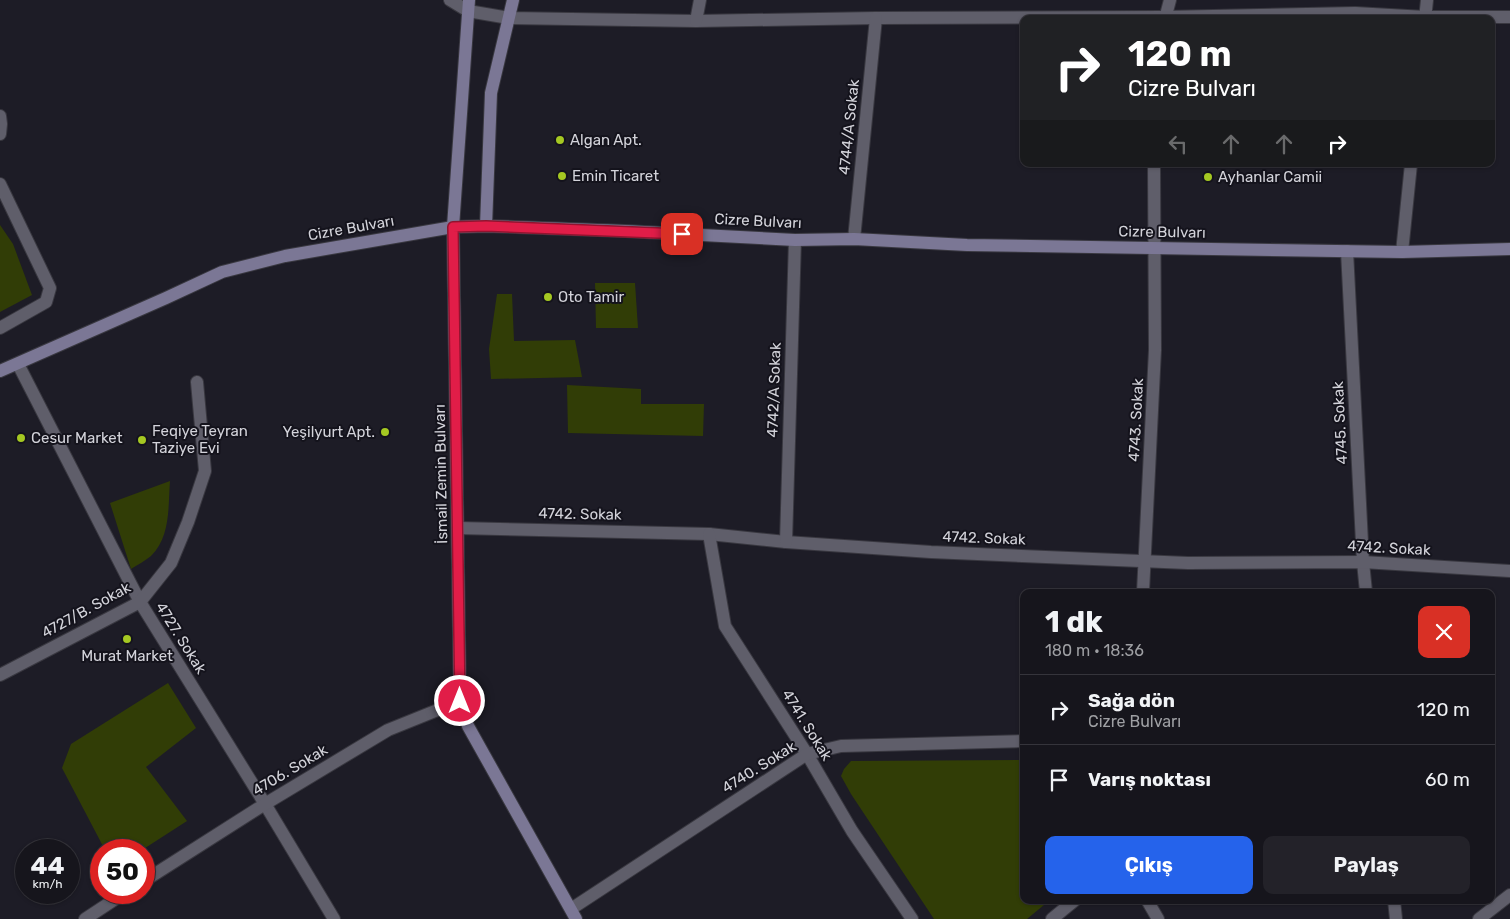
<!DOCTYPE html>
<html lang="tr">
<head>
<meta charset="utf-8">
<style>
	:root { --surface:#16151c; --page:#232229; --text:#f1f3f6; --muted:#9e9fa3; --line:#35343b; --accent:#2563eb }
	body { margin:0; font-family:Rubik,sans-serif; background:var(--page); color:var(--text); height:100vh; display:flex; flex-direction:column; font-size:19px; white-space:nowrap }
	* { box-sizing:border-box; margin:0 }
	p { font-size:16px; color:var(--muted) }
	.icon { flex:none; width:28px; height:28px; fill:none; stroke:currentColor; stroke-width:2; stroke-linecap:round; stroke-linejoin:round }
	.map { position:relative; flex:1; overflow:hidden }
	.details { position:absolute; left:1020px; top:589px; width:475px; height:315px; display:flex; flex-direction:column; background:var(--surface); border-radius:10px; box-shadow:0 1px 4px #0004,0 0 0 1px var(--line) }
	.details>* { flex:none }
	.hud { position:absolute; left:1020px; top:15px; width:475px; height:152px; border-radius:10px; box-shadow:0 1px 4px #0004,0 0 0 1px var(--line); background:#202124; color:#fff; overflow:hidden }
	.speed { position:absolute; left:15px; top:839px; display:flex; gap:10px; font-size:25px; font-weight:700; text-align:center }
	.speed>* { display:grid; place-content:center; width:65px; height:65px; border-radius:50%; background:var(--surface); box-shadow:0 1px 4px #0004,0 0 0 1px var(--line); line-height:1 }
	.speed small { font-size:12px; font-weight:400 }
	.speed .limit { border:8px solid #d22; background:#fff; color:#111 }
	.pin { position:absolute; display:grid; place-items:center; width:42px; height:42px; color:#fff; margin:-21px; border-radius:10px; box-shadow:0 2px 8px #0006 }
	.me { position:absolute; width:55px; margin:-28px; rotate:0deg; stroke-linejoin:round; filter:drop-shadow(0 0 4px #0008) }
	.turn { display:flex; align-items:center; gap:18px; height:105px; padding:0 25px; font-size:22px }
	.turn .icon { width:65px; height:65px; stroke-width:2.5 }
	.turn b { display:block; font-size:35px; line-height:42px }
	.lanes { display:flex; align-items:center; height:48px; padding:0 25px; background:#0003; justify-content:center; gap:25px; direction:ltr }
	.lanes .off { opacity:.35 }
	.round { display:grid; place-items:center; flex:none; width:52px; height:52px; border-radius:10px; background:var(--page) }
	.summary { display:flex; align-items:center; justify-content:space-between; height:85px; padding:0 25px }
	h1 { font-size:30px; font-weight:700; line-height:38px }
	.action { display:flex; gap:10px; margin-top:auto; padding:10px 25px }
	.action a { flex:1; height:58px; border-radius:10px; background:var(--accent); color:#fff; font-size:20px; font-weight:700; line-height:58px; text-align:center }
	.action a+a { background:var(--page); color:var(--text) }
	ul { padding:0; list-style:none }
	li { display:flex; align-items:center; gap:15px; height:70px; padding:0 25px; border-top:1px solid var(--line) }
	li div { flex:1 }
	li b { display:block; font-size:19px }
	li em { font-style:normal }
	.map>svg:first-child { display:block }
</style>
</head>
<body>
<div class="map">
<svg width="1510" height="919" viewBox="0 0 1510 919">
	<rect width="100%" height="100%" fill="#1d1c26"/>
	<g fill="#313d06">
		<polygon points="0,225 13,244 32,295 0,312"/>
		<polygon points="595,283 635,283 638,328 596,328"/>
		<polygon points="497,294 512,294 514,341 575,340 582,377 491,379 489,349"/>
		<polygon points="567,385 641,389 641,404 704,404 703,436 568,433"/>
		<path d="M170 481C168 506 171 536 151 556 145 561 137 565 131 569L110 503Z"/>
		<polygon points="168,683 196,728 146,767 187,821 142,850 105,850 62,768 71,744"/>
		<polygon points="1024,760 1024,900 1050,900 1027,919 934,919 851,794 841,776 844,769 851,761"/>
	</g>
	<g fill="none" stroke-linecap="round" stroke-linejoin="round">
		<g stroke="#393840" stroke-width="14">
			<g id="lane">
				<polyline points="0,116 1,124 0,134"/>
				<polyline points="0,184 50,288 46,302 0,328"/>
			</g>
		</g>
		<g stroke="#393840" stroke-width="14">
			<g id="street">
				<polyline points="450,0 468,11 509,18 696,21 876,18 1165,17 1355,13 1425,17 1510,17"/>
				<polyline points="1165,19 1170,0"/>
				<polyline points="1425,19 1427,0"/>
				<polyline points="696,21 700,0"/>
				<polyline points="854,239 876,18"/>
				<polyline points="1347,251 1363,562 1366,592"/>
				<polyline points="1402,252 1411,164"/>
				<polyline points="18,364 140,602 265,804 334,919"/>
				<polyline points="458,528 709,534 786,542 931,552 1188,563 1363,562 1510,571"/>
				<polyline points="709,534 725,626 807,754 852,831 912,919"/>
				<polyline points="786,542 795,240"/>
				<polyline points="1143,592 1155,350 1154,164"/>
				<polyline points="0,675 140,602 171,563 188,522 205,471 197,382"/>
				<polyline points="144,881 265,804 388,730 460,701"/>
				<polyline points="1147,900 1158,919"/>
				<polyline points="1394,900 1396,919"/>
				<polyline points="571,909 807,754 841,746 1024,741"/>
				<polyline points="85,919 126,892"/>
				<polyline points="1052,919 1075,900"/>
				<polyline points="1479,919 1510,895"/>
			</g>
		</g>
		<g stroke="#393840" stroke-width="14">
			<g id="secondary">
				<polyline points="469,0 453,227 460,701 468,726 576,919"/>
				<polyline points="486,226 491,93 513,0"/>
				<polyline points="0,371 166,298 222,272 285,256 453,227 486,226 625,231 795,240 854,239 967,245 1402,252 1510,249"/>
			</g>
		</g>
		<use href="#lane" stroke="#5f5e6a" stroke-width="12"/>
		<use href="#street" stroke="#5f5e6a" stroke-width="12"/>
		<use href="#secondary" stroke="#7b7795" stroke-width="12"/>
	</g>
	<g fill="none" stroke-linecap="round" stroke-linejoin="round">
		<g stroke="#92132f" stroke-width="12">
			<polyline id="route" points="460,701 453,227 486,226 682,234"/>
		</g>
		<use href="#route" stroke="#e11d48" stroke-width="9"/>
	</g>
	<g fill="#a5c822" stroke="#14131c" stroke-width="2">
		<circle cx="560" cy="140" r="5"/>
		<circle cx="562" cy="176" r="5"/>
		<circle cx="1208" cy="177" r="5"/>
		<circle cx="548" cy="297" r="5"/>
		<circle cx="385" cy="432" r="5"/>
		<circle cx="21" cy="438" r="5"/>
		<circle cx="142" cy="440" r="5"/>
		<circle cx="127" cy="639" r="5"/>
	</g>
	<g text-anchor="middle" stroke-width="4" stroke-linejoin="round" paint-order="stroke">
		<g font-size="15" fill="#d3d3da" stroke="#14131c">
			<text transform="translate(849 127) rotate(-84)" y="5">4744/A Sokak</text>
			<text transform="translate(758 221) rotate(3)" y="5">Cizre Bulvarı</text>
			<text transform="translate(351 228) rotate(-10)" y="5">Cizre Bulvarı</text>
			<text transform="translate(1162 232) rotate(1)" y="5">Cizre Bulvarı</text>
			<text transform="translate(774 390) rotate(-88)" y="5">4742/A Sokak</text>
			<text transform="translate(1136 420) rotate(-87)" y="5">4743. Sokak</text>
			<text transform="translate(1340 423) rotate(-93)" y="5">4745. Sokak</text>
			<text transform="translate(441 474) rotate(-91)" y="5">İsmail Zemin Bulvarı</text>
			<text transform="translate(580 514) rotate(1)" y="5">4742. Sokak</text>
			<text transform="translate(984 538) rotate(2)" y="5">4742. Sokak</text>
			<text transform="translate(1389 548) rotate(3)" y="5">4742. Sokak</text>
			<text transform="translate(86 610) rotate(-29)" y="5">4727/B. Sokak</text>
			<text transform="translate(181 638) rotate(58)" y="5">4727. Sokak</text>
			<text transform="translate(807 725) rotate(58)" y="5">4741. Sokak</text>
			<text transform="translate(759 767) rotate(-32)" y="5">4740. Sokak</text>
			<text transform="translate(290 770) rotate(-31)" y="5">4706. Sokak</text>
		</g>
		<g font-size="15" fill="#d3d3da" stroke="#14131c" text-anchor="start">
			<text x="570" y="145">Algan Apt.</text>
			<text x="572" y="181">Emin Ticaret</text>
			<text x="1218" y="182">Ayhanlar Camii</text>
			<text x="558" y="302">Oto Tamir</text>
			<text x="152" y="436">Feqiye Teyran<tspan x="152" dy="17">Taziye Evi</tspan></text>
			<text x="375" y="437" text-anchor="end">Yeşilyurt Apt.</text>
			<text x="31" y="443">Cesur Market</text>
			<text x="127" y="661" text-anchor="middle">Murat Market</text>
		</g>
	</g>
</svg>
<div class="speed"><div>44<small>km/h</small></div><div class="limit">50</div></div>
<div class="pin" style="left:682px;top:234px;background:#d93025"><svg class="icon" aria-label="arrive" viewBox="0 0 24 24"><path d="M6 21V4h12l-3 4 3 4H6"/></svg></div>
<svg class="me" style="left:460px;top:701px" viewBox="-20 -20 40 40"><circle r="17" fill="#e11d48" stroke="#fff" stroke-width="3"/><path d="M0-11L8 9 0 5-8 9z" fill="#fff"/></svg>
<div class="hud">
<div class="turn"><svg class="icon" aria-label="right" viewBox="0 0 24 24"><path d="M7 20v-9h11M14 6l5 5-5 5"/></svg><div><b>120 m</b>Cizre Bulvarı</div></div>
<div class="lanes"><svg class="icon off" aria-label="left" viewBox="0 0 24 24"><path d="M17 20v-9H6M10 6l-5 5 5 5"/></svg><svg class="icon off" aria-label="ahead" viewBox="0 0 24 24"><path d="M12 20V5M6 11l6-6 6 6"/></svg><svg class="icon off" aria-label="ahead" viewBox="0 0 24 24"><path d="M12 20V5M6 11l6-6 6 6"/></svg><svg class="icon" aria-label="right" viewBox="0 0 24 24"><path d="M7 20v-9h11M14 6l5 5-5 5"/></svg></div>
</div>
<section class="details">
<div class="summary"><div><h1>1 dk</h1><p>180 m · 18:36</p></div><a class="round" style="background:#d93025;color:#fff"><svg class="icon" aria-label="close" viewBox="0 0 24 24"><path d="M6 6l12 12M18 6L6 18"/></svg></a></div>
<ul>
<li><svg class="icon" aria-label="right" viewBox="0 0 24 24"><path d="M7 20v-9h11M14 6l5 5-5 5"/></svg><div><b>Sağa dön</b><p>Cizre Bulvarı</p></div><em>120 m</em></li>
<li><svg class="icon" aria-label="arrive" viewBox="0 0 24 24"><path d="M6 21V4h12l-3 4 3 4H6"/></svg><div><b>Varış noktası</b></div><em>60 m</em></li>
</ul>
<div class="action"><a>Çıkış</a><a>Paylaş</a></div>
</section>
</div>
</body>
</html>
